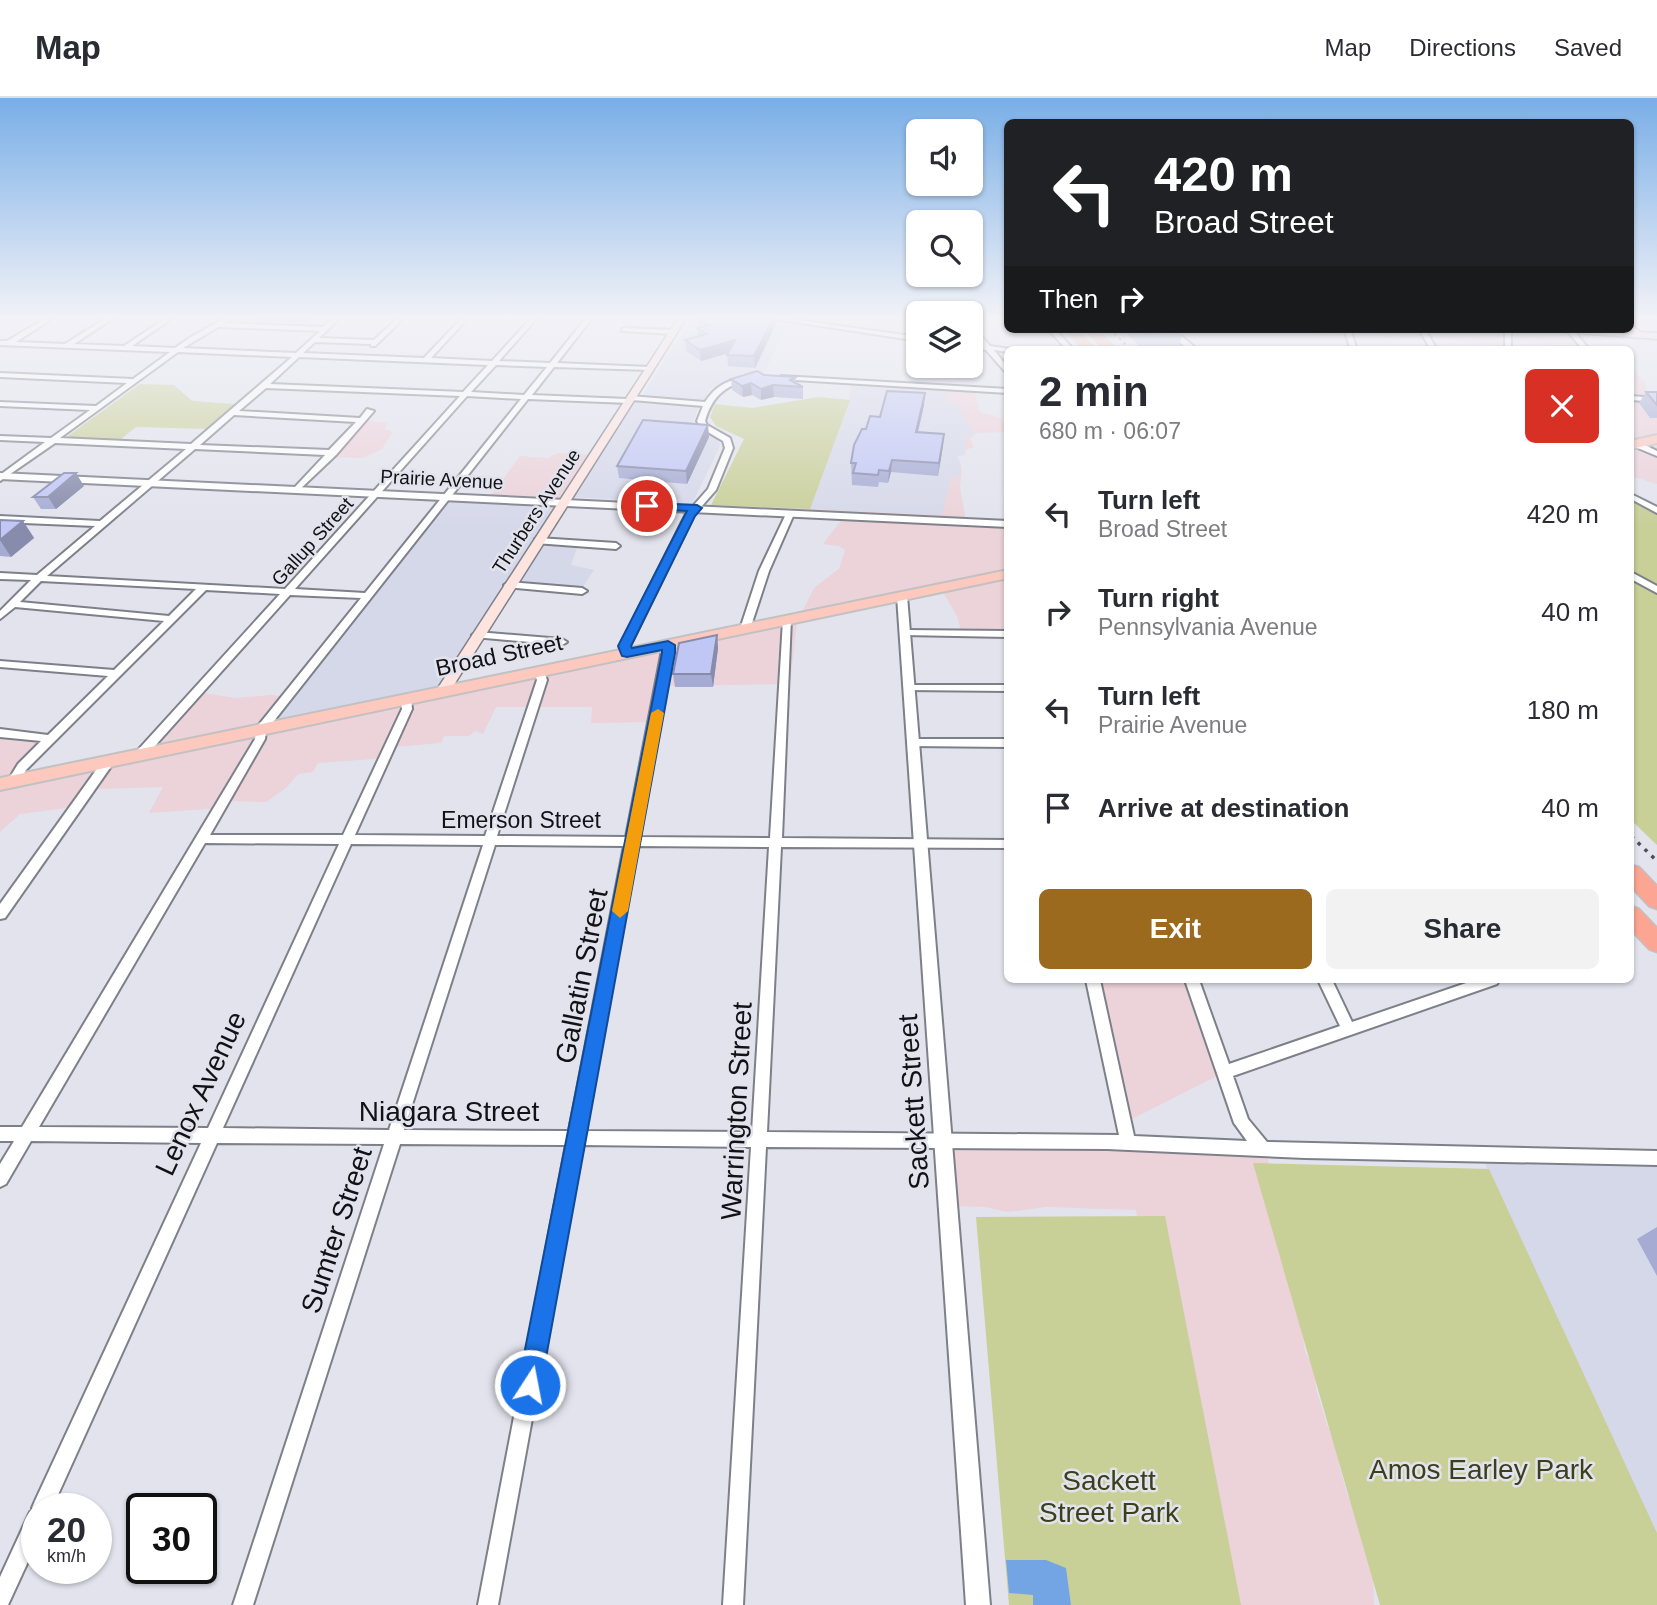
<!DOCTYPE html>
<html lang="en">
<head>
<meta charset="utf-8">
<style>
	:root { --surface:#fff; --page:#f2f2f3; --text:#2b2b33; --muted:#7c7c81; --line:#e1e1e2; --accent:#9c6a1f }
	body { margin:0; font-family:Arial,sans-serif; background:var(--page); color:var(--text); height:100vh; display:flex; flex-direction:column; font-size:26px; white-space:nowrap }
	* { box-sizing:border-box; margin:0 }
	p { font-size:23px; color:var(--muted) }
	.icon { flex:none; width:38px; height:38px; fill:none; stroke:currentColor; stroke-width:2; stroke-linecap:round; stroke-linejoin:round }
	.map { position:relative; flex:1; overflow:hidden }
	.panel { position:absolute; left:1004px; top:248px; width:630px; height:637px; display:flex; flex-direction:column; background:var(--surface); border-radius:10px; box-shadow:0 2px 5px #0004 }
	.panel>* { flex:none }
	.hud { position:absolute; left:1004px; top:21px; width:630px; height:214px; border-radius:10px; box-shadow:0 2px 5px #0004; background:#202124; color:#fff; overflow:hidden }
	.controls { position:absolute; left:906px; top:21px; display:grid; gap:14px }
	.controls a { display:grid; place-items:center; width:77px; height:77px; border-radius:10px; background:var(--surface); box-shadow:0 2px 5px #0004; font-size:35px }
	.speed { position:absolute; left:21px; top:1395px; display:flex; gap:14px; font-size:35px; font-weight:700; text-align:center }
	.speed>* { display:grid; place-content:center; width:91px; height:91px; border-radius:50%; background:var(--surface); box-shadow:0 2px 5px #0004; line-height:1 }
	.speed small { font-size:18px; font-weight:400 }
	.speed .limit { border:4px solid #111; border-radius:10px; background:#fff; color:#111 }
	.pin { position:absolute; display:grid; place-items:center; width:60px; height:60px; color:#fff; margin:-30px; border:4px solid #fff; border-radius:50%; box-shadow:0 2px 7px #0007 }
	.me { position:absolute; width:77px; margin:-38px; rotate:11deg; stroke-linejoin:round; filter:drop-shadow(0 0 5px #0008) }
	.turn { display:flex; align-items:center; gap:24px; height:147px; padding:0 35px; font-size:32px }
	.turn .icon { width:91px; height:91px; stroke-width:2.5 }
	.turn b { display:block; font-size:49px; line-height:60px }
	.then { display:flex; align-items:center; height:66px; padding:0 35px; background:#0003; gap:14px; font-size:26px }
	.round { display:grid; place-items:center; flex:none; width:74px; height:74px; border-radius:10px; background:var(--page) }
	.summary { display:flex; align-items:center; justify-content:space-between; height:119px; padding:0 35px }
	h1 { font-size:42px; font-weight:700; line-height:52px }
	.action { display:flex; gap:14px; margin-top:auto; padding:14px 35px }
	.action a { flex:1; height:80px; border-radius:10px; background:var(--accent); color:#fff; font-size:28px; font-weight:700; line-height:80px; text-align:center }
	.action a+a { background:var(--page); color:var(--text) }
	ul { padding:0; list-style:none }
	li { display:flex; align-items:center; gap:21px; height:98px; padding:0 35px }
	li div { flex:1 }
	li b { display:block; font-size:26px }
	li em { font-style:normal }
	header { display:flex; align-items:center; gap:42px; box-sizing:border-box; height:98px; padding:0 35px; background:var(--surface); border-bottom:2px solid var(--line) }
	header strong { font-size:33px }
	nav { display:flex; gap:38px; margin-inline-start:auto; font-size:24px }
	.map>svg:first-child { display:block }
</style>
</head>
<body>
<header>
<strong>Map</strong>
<nav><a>Map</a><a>Directions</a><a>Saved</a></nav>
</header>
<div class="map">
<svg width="1657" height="1507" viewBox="0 0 1657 1507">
	<rect width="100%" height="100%" fill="#e2e3ed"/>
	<g fill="#ecd2d9">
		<polygon points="1314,231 1569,232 1586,252 1550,252 1546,246 1508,242 1507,250 1427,238 1426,241 1403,240 1390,243 1370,233 1348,232 1350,240 1336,239 1315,236"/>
		<polygon points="1631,266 1646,286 1646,294 1657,301 1657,386 1631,378"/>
		<polygon points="852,284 974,292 980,314 1001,320 1005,326 1008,334 976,335 970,341 974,349 959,354 954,362 962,370 960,389 966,423 1008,425 1006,534 961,534 958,520 942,492 798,522 814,490 839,471 845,452 839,448 823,446 844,419 807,416 849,303"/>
		<polygon points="366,323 383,324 387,325 385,331 393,334 382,351 363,360 332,359"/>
		<polygon points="558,355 594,357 564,405 488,401 520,358 548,360"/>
		<polygon points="797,524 790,586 664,588 653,624 591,625 592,609 496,609 483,636 475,633 469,638 444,638 441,645 394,649 387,660 318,665 313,674 298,676 286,690 266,704 228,703 223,710 149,715 163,689 97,691 82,708 20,716 0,734 0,635 50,640 5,687 139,661 202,595 236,600 270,597 290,599 262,633"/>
		<polygon points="1097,882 1192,882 1219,977 1128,1023"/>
		<polygon points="951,1042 1265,1050 1292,1156 1305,1254 1315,1273 1316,1291 1327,1327 1338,1346 1339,1367 1347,1396 1372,1455 1374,1507 1207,1507 1136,1112 1047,1109 1007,1114 985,1109 954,1108"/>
	</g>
	<g fill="#d5d8e9">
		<polygon points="692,219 749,219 787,226 764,275 721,285 709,292 704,302 642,298"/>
		<polygon points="855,286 948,292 946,304 956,304 975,338 966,337 965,357 957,358 961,366 959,379 951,379 942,417 810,411"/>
		<polygon points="634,303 699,308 692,326 717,340 720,348 692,406 573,399"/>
		<polygon points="446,400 565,405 541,442 578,447 571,467 594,472 581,492 514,487 441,595 262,634"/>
		<polygon points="1482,1058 1657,1059 1657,1496 1601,1333"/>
	</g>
	<g fill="#c8cf97">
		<polygon points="140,286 174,287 192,303 236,306 206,331 136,329 121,341 65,340"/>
		<polygon points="818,299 850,302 810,411 711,407 744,341 716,328 710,319 715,306 752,310"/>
		<polygon points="1631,396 1657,410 1657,747 1631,722"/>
		<polygon points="1253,1065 1489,1071 1657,1435 1657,1507 1380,1507"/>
		<polygon points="1165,1118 1241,1507 1009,1507 976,1119"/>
	</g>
	<polygon fill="#73a5e5" points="1006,1462 1046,1462 1066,1470 1071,1507 1033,1507 1033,1497 1009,1495"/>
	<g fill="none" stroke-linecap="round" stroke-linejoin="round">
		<g stroke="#7e8089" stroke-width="4">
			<g id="minor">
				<path d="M48 219H55L16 244 65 246 108 219H115L74 246 124 248 168 219H174L132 248 175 250 191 239 227 219H234L224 225 323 229 335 219H341L319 240 374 242 399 219H405L375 248H371V246L315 244 303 255 424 260 463 219H469L431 260 492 263 532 219H538L499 263 550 265 587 219H593L557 265 649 269 652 271 651 272 554 269 532 297 627 301 630 298 705 304C715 288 730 280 748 280V282C724 288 712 299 705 323L707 327 730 340 733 350 716 392 694 417 630 548 632 555 631 557H623L620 548 686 416 708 391 725 350 723 343 701 330 697 323 703 308 632 302 629 305 528 301 266 633 265 641 210 737H343L402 611 401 601 406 598 411 601 412 611 355 737 485 738 537 582 534 573 539 570 543 571 547 582 497 738 626 739 663 547 668 544 673 547 638 739 770 740 783 522 788 519 791 520 782 740 1008 742V750L781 749 767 1034 1119 1037 1086 882H1100L1134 1038 1247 1043 1234 1025 1185 882H1199L1229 966 1340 928 1318 882H1332L1352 924 1475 882H1499L1497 886 1233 978 1248 1021 1267 1044 1657 1053V1067L1305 1060 1107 1051 766 1049 743 1507H723L751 1049 582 1047 498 1507H478L566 1047 400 1046 253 1507H233L384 1046 217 1045 52 1410H37V1444L8 1507H0V1479L30 1414 33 1413 32 1410 35 1403 201 1045 31 1043 6 1086 0 1089V1066L14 1043H0V1029H22L255 641 257 629 361 500 290 497 145 659H137L135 656 137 653 280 496 206 492 26 672 17 687H9L7 684 18 666 41 643 0 639V631L48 637 108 578 0 569V563L114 572 164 523 15 509 0 521V513L31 482 0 481V475L37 477 95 428 0 424V418L100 423 186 351 55 345 0 383V377L45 344 0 342V338L51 340 90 312 0 308V304L96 308 127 285 0 279V275L133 281 170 254 0 247V243H7ZM218 229H220L320 233 296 255 183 250ZM178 254 292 259 191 346 60 340ZM299 259 488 267 463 294 270 286ZM496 267 547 269 524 297 471 294ZM266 290 460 298 285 491 47 478 195 351 325 357 294 390V394H297L336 357 374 313 367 311 360 320 239 313ZM467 298 521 301 365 495 295 491ZM234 317 356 324 329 352 200 347ZM41 483 196 491 169 518 20 504ZM205 745 339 746 208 1030 39 1029ZM351 746 483 747 389 1032 223 1030ZM495 747 624 748 569 1033 404 1032ZM636 748 769 749 752 1034 585 1033Z"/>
				<polygon points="762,219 775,219 919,239 919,243"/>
				<polygon points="971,226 990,248 1010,251 1011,252 1008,252 1008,254 994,252 1008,270 1008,277 986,252 971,250 971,246 983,247 971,233"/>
				<polygon points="1631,226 1641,235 1641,237 1637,237 1630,231"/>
				<polygon points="624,230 673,232 676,234 673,236 622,233 622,231"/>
				<polygon points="1048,231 1055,231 1074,252 1067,252"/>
				<polygon points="1344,231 1350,231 1357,252 1351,252"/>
				<polygon points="1419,231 1425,231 1437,252 1431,252"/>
				<rect x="1505" y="231" width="6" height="21"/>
				<polygon points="1566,231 1572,231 1590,252 1583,252"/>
				<polygon points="781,278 1008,291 1008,295 779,281 779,279"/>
				<polygon points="1631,298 1657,300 1657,304 1631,302"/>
				<polygon points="1633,344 1639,344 1657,353 1657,358 1633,348"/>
				<polygon points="1631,396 1657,409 1657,415 1631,401"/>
				<polygon points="790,413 794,416 769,473 750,531 748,533 742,533 740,531 759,473 786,416"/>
				<polygon points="538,440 616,445 620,448 616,451 535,445 535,441"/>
				<polygon points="1631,474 1657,488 1657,495 1631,481"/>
				<polygon points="509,484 582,490 587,493 582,496 506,489 504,487"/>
				<polygon points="906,532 1008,533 1008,539 903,537 903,533"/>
				<polygon points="477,534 562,541 567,544 562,547 474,539 472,537"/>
				<polygon points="910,587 1008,587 1008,593 906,592 906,588"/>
				<polygon points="914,641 1008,641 1008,649 910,648 908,645"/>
				<polygon points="108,660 112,661 114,664 112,667 5,820 0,821 0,806 104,661"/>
			</g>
		</g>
		<g stroke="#7e8089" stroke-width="4">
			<g id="tertiary">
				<polygon points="1164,231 1173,231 1198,252 1189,252"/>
				<polygon points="0,375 1008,423 1008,429 0,381"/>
				<polygon points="902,495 907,498 990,1507 966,1507 897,498"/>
			</g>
		</g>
		<g stroke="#7e8089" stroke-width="3">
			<g id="secondary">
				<polygon points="679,219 687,219 450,593 448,596 438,596 436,593"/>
				<polygon points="1557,231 1657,235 1657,241 1562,234"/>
			</g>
		</g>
		<g stroke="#c1c1c2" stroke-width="4">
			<g id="primary">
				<polygon points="1657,337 1657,345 1631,351 1631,343"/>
				<polygon points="1008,472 1008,480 0,692 0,680"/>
			</g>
		</g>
		<g stroke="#c1c1c2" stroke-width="3">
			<g id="motorway">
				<polygon points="1065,231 1076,231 1096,252 1084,252"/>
				<polygon points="1085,231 1096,231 1117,252 1105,252"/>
				<polygon points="1631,767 1639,769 1657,788 1657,811 1649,808 1631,789"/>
				<polygon points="1631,808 1639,811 1657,830 1657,854 1649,851 1631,832"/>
			</g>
		</g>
		<use href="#minor" fill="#fff" fill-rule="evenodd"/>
		<use href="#tertiary" fill="#fff" fill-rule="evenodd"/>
		<use href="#secondary" fill="#fee4df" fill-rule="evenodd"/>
		<use href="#primary" fill="#fdc9be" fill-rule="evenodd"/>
		<use href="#motorway" fill="#fca593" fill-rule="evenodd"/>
		<polyline stroke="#4e4e54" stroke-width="2" stroke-dasharray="2 4.5" stroke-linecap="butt" points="1110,231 1131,252"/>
		<polyline stroke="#4e4e54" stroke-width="3.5" stroke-dasharray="3.5 6" stroke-linecap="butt" points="1631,738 1657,763"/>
	</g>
	<g fill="#a6abd3">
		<polygon points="255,219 314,219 308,224 257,224"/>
		<polygon points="697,219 746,225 776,226 755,270 728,268 727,257 728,255 701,263 686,253 685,242 698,239"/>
		<polygon points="1127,231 1180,231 1183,233 1179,248 1142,251 1126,235"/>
		<polygon points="764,277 796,279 796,285 803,289 803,301 774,299 761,302 752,297 743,299 732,292 731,281"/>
		<polygon points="1646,294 1657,294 1657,320 1650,320 1639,305"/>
		<polygon points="924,307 918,334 944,336 938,378 891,374 888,385 879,384 878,389 852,387 851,365 866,331 880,319"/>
		<polygon points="709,339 687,386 619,380 617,368"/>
		<polygon points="84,388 56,411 41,411 33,399"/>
		<polygon points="0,422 23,423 34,440 11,459 0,458"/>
		<polygon points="717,537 718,550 713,589 675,589 673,576"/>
		<polygon points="1657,1129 1657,1178 1637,1141"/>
	</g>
	<g fill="#878bac">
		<polygon points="307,219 314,219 308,224"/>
		<polygon points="774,219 775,219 776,226 755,270 754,258"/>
		<polygon points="735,242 736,253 701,263 700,252"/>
		<polygon points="751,285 752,297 743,299 742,288"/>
		<polygon points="773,287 774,299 761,302 761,291"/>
		<polygon points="925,295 924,307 915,346 916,334"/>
		<polygon points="708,327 709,339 687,386 686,373"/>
		<polygon points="944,336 943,348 938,378 939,365"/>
		<polygon points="892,362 891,374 888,385 889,373"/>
		<polygon points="76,375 84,388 56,411 48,399"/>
		<polygon points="23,423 34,440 11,459 0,442"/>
		<polygon points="717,537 718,550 713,589 711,576"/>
	</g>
	<g fill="#c1c7f5" stroke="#878bac" stroke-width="2">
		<polygon points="697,219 733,219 746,225 749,219 774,219 754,258 727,257 735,242 700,252 685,242 707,236 697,230 710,227"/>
		<polygon points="1140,231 1180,231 1183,233 1146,236"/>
		<polygon points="757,273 764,277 796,279 790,282 803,289 773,287 761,291 751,285 742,288 731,281"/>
		<polygon points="887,293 925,295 916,334 944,336 939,365 892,362 889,373 879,372 878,377 853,375 856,365 851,365 854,347 862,331 866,331 870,318 880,319"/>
		<polygon points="1646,294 1657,294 1657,307"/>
		<polygon points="643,322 708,327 686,373 617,368"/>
		<polygon points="64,375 76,375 48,399 33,399"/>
		<polygon points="0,422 23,423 0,442"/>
		<polygon points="717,537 711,576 673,576 679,545"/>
	</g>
	<linearGradient id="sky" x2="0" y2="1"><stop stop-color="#79aee7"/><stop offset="0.51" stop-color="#f2f2f7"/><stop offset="1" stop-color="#f2f2f7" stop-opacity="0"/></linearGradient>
	<rect width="1657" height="429" fill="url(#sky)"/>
	<polygon fill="#1a73e8" stroke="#114b97" stroke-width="2" points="647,405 697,407 702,410 695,418 631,548 632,550 668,543 675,547 675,555 541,1287 538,1296 530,1299 521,1296 518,1287 662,555 662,552 627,559 622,558 618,548 687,413 643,411 641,408"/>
	<polygon fill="#f59e0b" points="658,611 664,615 628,813 620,820 612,813 651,615"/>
	<g text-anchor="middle" stroke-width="5" stroke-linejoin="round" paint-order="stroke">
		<g font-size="19" fill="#121216" stroke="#e2e3ed">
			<text transform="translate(442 381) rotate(3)" y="7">Prairie Avenue</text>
			<text transform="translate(536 413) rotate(-57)" y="7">Thurbers Avenue</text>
			<text transform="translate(312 443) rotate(-48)" y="7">Gallup Street</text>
		</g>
		<g font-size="23" fill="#121216" stroke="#e2e3ed">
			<text transform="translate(499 557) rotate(-12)" y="8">Broad Street</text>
			<text x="521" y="730">Emerson Street</text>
		</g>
		<g font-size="28" fill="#121216" stroke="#e2e3ed">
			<text transform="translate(581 878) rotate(-79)" y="10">Gallatin Street</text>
			<text transform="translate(200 995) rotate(-65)" y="10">Lenox Avenue</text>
			<text transform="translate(913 1004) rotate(-94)" y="10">Sackett Street</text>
			<text x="449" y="1023">Niagara Street</text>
			<text transform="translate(736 1013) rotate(-87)" y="10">Warrington Street</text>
			<text transform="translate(336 1132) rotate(-72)" y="10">Sumter Street</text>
		</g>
		<g font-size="28" fill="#3b3f1b" stroke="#e2e3ed">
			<text x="1481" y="1381">Amos Earley Park</text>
			<text x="1109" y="1392">Sackett<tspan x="1109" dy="32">Street Park</tspan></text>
		</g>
	</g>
</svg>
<div class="controls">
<a><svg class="icon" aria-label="sound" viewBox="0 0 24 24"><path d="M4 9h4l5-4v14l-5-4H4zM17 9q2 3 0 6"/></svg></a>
<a><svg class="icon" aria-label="search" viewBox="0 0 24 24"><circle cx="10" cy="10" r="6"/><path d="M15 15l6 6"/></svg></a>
<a><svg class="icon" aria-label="layers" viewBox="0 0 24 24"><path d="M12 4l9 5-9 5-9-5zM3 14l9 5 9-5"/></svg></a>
</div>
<div class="speed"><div>20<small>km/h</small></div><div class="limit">30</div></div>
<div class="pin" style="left:647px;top:408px;background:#d93025"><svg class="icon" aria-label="arrive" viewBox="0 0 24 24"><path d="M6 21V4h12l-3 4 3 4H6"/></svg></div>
<svg class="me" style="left:530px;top:1287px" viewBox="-20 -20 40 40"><circle r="17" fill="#1a73e8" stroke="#fff" stroke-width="3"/><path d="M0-11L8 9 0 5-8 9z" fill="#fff"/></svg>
<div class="hud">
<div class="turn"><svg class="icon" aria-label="left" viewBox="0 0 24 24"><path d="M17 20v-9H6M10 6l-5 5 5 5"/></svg><div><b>420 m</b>Broad Street</div></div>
<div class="then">Then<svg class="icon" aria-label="right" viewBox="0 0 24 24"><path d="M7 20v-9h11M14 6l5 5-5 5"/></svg></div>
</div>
<section class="panel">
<div class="summary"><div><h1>2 min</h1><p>680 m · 06:07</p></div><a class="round" style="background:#d93025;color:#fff"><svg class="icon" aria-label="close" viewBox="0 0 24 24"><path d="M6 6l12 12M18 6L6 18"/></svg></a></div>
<ul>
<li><svg class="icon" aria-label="left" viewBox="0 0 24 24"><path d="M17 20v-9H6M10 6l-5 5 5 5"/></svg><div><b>Turn left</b><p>Broad Street</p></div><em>420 m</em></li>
<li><svg class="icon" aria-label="right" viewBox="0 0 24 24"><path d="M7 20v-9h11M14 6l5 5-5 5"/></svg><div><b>Turn right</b><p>Pennsylvania Avenue</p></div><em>40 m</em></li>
<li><svg class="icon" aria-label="left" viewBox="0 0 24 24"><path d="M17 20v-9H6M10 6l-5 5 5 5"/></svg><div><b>Turn left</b><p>Prairie Avenue</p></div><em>180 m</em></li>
<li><svg class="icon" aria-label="arrive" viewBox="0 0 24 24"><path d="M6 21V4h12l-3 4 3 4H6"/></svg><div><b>Arrive at destination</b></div><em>40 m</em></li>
</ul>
<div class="action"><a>Exit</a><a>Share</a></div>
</section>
</div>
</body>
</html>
